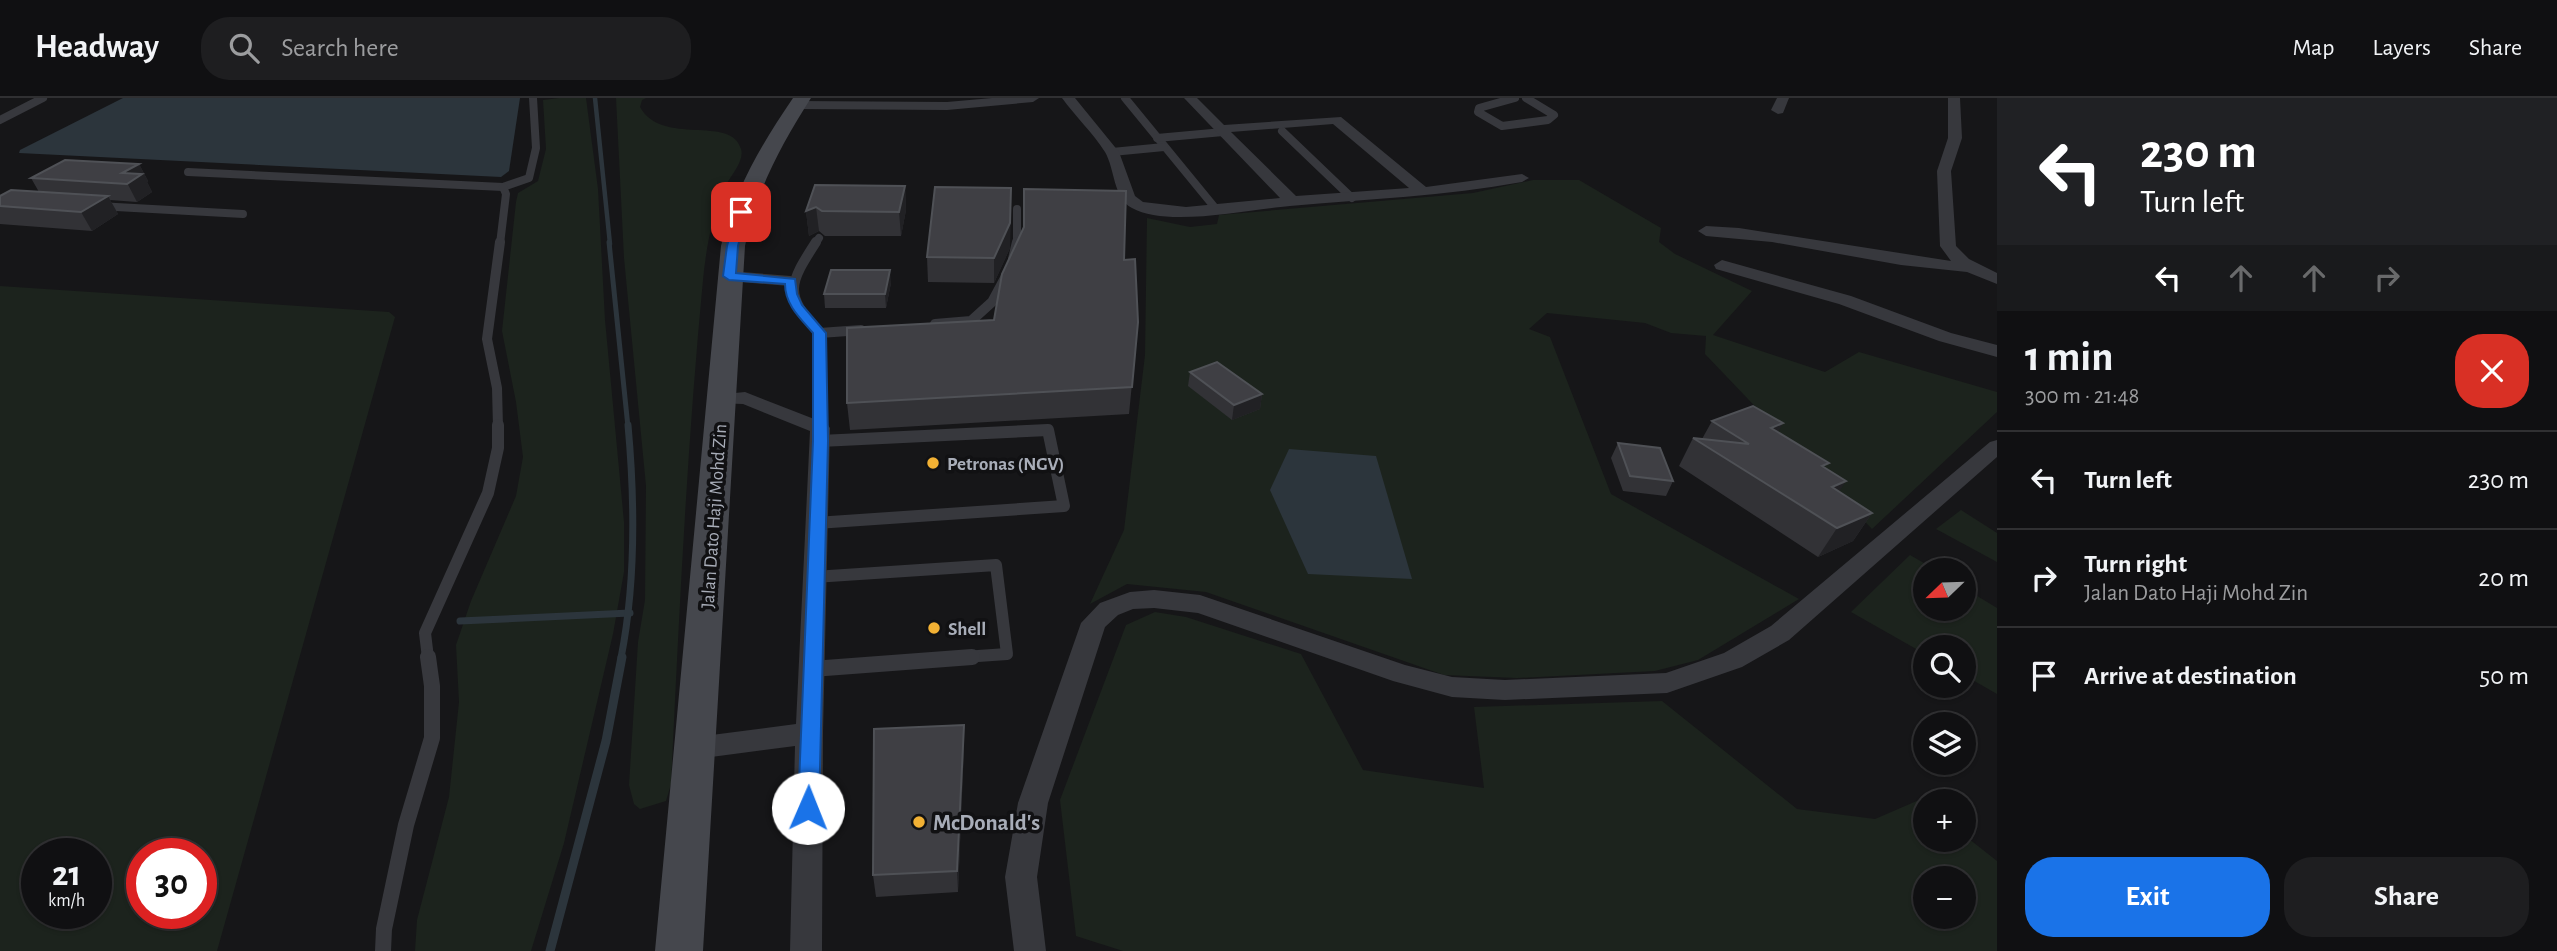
<!DOCTYPE html>
<html lang="en">
<head>
<meta charset="utf-8">
<style>
	:root { --surface:#101012; --page:#1e1e20; --text:#f1f3f6; --muted:#9c9d9f; --line:#303032; --accent:#1a73e8 }
	body { margin:0; font-family:"Alegreya Sans",sans-serif; background:var(--page); color:var(--text); height:100vh; display:flex; flex-direction:column; font-size:26px; white-space:nowrap }
	* { box-sizing:border-box; margin:0 }
	p { font-size:23px; color:var(--muted) }
	.icon { flex:none; width:38px; height:38px; fill:none; stroke:currentColor; stroke-width:2; stroke-linecap:round; stroke-linejoin:round }
	.map { position:relative; flex:1; overflow:hidden }
	.sheet { display:flex; flex-direction:column; background:var(--surface); width:560px }
	.sheet>* { flex:none }
	.top-card { background:#202124; color:#fff; overflow:hidden }
	.needle { width:46px; rotate:247deg }
	.fabs { position:absolute; left:1913px; top:460px; display:grid; gap:14px }
	.fabs a { display:grid; place-items:center; width:63px; height:63px; border-radius:50%; background:var(--surface); box-shadow:0 2px 5px #0004,0 0 0 2px var(--line); font-size:35px }
	.speed { position:absolute; left:21px; top:740px; display:flex; gap:14px; font-size:35px; font-weight:700; text-align:center }
	.speed>* { display:grid; place-content:center; width:91px; height:91px; border-radius:50%; background:var(--surface); box-shadow:0 2px 5px #0004,0 0 0 2px var(--line); line-height:1 }
	.speed small { font-size:18px; font-weight:400 }
	.speed .limit { border:10px solid #d22; background:#fff; color:#111 }
	.pin { position:absolute; display:grid; place-items:center; width:60px; height:60px; color:#fff; margin:-30px; border-radius:14px; box-shadow:0 4px 10px #0006 }
	.me { position:absolute; width:77px; margin:-38px; rotate:1deg; stroke-linejoin:round; filter:drop-shadow(0 0 5px #0008) }
	.turn { display:flex; align-items:center; gap:24px; height:147px; padding:0 28px; font-size:32px }
	.turn .icon { width:91px; height:91px; stroke-width:2.5 }
	.turn b { display:block; font-size:49px; line-height:60px }
	.lanes { display:flex; align-items:center; height:66px; padding:0 28px; background:#0003; justify-content:center; gap:35px; direction:ltr }
	.lanes .off { opacity:.35 }
	.round { display:grid; place-items:center; flex:none; width:74px; height:74px; border-radius:28px; background:var(--page) }
	.summary { display:flex; align-items:center; justify-content:space-between; height:119px; padding:0 28px }
	h1 { font-size:42px; font-weight:700; line-height:52px }
	.action { display:flex; gap:14px; margin-top:auto; padding:14px 28px }
	.action a { flex:1; height:80px; border-radius:28px; background:var(--accent); color:#fff; font-size:28px; font-weight:700; line-height:80px; text-align:center }
	.action a+a { background:var(--page); color:var(--text) }
	ul { padding:0; list-style:none }
	li { display:flex; align-items:center; gap:21px; height:98px; padding:0 28px; border-top:2px solid var(--line) }
	li div { flex:1 }
	li b { display:block; font-size:26px }
	li em { font-style:normal }
	header { display:flex; align-items:center; gap:42px; box-sizing:border-box; height:98px; padding:0 35px; background:var(--surface); border-bottom:2px solid var(--line) }
	header strong { font-size:33px }
	nav { display:flex; gap:38px; margin-inline-start:auto; font-size:24px }
	.search { width:490px; height:63px; background:var(--page); display:flex; align-items:center; gap:18px; box-sizing:border-box; padding:0 24px; border-radius:28px; color:var(--muted); font-size:26px }
	main { display:flex; flex:1; min-height:0 }
	.map>svg:first-child { display:block }
</style>
</head>
<body>
<header>
<strong>Headway</strong>
<div class="search"><svg class="icon" aria-label="search" viewBox="0 0 24 24"><circle cx="10" cy="10" r="6"/><path d="M15 15l6 6"/></svg>Search here</div>
<nav><a>Map</a><a>Layers</a><a>Share</a></nav>
</header>
<main>
<div class="map">
<svg width="1997" height="853" viewBox="0 0 1997 853">
	<rect width="100%" height="100%" fill="#161618"/>
	<g fill="#1c231d" fill-rule="evenodd">
		<polygon points="559,0 586,0 598,91 605,222 624,424 624,474 613,536 564,745 531,853 415,853 417,822 449,699 459,604 456,547 471,503 516,398 523,359 516,304 502,233 516,104 518,95 538,83 546,51 543,2"/>
		<path d="M616 0H646L642 2 640 9C662 49 731 16 741 51 745 63 730 78 725 89 712 117 706 151 703 182 687 349 679 518 671 686L666 703 640 711 634 706 629 687 638 544 645 502 646 388 624 160Z"/>
		<polygon points="1533,82 1579,82 1661,130 1659,144 1675,156 1752,193 1713,237 1825,274 1859,254 1997,294 1997,314 1872,431 1705,256 1706,238 1671,235 1645,225 1547,215 1529,231 1550,239 1611,396 1799,501 1698,562 1655,573 1517,580 1444,577 1206,494 1127,486 1090,506 1124,432 1145,257 1147,120 1190,129 1217,126 1219,117 1473,95"/>
		<path d="M0 188 389 214 395 219 217 853H0ZM96 756V816H37V756ZM201 756V816H142V756Z"/>
		<polygon points="1961,412 1997,435 1997,464 1936,431"/>
		<polygon points="1910,457 1936,472 1925,472 1925,511 1964,511 1964,490 1997,510 1997,596 1964,577 1964,550 1925,550 1925,556 1851,514"/>
		<path d="M1155 514 1186 519 1301 556 1363 672 1484 690 1474 609 1662 603 1797 711 1875 721 1919 702 1925 707V742H1964V737L1997 763V853H1123L1076 838 1060 702 1126 527ZM1964 780V819H1925V780Z"/>
	</g>
	<g fill="#2c353c">
		<polygon points="123,0 520,0 509,73 501,79 19,55 20,52"/>
		<polygon points="1289,351 1376,358 1412,481 1308,476 1270,392"/>
	</g>
	<g fill="none" stroke-linecap="round" stroke-linejoin="round">
		<polyline stroke="#2c353c" stroke-width="4.5" points="595,0 610,146"/>
		<polyline stroke="#2c353c" stroke-width="5" points="609,144 628,329"/>
		<g stroke="#2c353c" stroke-width="7">
			<polyline points="460,523 630,515"/>
			<path d="M621 560C636 484 635 404 628 327"/>
		</g>
		<polyline stroke="#2c353c" stroke-width="9" points="550,853 606,643 622,559"/>
		<g stroke="#37383d" stroke-width="8">
			<polyline points="1125,0 1216,111"/>
			<polyline points="1515,0 1479,10 1478,14 1502,28 1548,22 1554,17 1526,0"/>
			<polyline points="0,22 43,0"/>
			<polyline points="1282,33 1352,100"/>
			<polyline points="1157,40 1223,34"/>
			<polyline points="1112,54 1164,49"/>
			<polyline points="188,74 503,89 529,80 536,50 533,0"/>
			<polyline points="98,108 243,116"/>
			<polyline points="1017,111 1017,146"/>
			<polyline points="500,146 506,96 503,89"/>
			<polyline points="815,146 819,140"/>
		</g>
		<g stroke="#37383d" stroke-width="10">
			<path d="M816 144C789 186 783 196 820 235V329"/>
			<polyline points="1013,161 1017,144"/>
			<polyline points="729,178 790,183"/>
			<polyline points="935,226 971,223 992,204 1006,178"/>
			<polyline points="820,235 861,232"/>
			<polyline points="498,329 497,290 487,241 500,144"/>
		</g>
		<g stroke="#37383d" stroke-width="12">
			<polyline points="820,327 820,330"/>
			<polyline points="816,425 1064,408 1048,332 820,343"/>
			<polyline points="814,479 996,467 1007,556 949,560"/>
			<polyline points="428,560 425,535 488,395 498,350 498,327"/>
		</g>
		<g stroke="#37383d" stroke-width="16">
			<polyline points="812,571 972,559"/>
			<polyline points="383,853 384,831 406,727 432,640 432,588 428,559"/>
		</g>
		<g fill="#37383d" fill-rule="evenodd">
			<polygon points="992,0 1039,0 1033,4 947,12 797,11 791,7 797,3 947,4"/>
			<path d="M1062 0H1075L1119 54 1135 98 1143 104 1186 109 1280 100 1184 0H1197L1224 27 1341 19 1426 89 1522 76 1529 80 1522 84C1445 98 1368 101 1290 108 1250 111 1167 130 1132 110 1113 100 1115 71 1105 54 1093 35 1075 18 1062 0ZM1333 26 1409 90 1296 98 1231 34Z"/>
			<polygon points="1777,0 1789,0 1783,15 1778,16 1771,12"/>
			<polygon points="1948,0 1960,0 1962,40 1951,73 1956,148 1969,161 1997,175 1997,186 1967,174 1901,167 1772,144 1706,138 1698,133 1706,128 1739,130 1951,163 1940,148 1937,73 1948,40"/>
			<polygon points="1722,162 1851,198 1951,235 1997,247 1997,259 1939,243 1839,206 1716,171 1714,167"/>
			<polygon points="745,294 827,326 830,330 823,635 822,853 790,853 795,648 696,661 686,658 682,650 686,642 696,639 796,626 810,333 743,306 715,305 712,301 715,297"/>
			<polygon points="1997,342 1997,359 1789,542 1742,569 1667,595 1505,602 1452,599 1393,583 1198,515 1154,510 1133,511 1118,517 1105,529 1048,705 1037,779 1046,853 1014,853 1005,779 1018,705 1081,525 1100,505 1130,494 1154,492 1200,497 1405,567 1452,579 1505,582 1666,575 1724,555 1771,528 1990,344"/>
		</g>
		<path fill="#45474d" fill-rule="evenodd" d="M793 0H811C781 47 756 93 745 148L703 853H655L721 148C734 93 761 47 793 0Z"/>
	</g>
	<g fill="#323236">
		<polygon points="139,66 148,83 147,84 152,94 137,104 110,102 118,116 92,133 0,126 0,98 39,94 31,80"/>
		<polygon points="815,87 905,88 906,112 901,138 825,138 819,133 809,138 806,113"/>
		<polygon points="1024,91 1124,162 1138,224 1129,316 850,332 847,305 994,222 1024,130"/>
		<polygon points="1010,141 1010,150 994,185 928,184 927,159"/>
		<polygon points="891,185 886,210 825,210 824,196"/>
		<polygon points="1190,274 1262,296 1260,311 1232,322 1188,288"/>
		<polygon points="1712,323 1778,335 1825,370 1839,394 1872,415 1853,443 1818,459 1679,368 1693,340 1702,341"/>
		<polygon points="1618,345 1673,383 1666,398 1623,393 1611,360"/>
		<polygon points="964,627 964,649 958,794 876,799 873,777"/>
	</g>
	<g fill="#212124">
		<polygon points="139,66 148,83 147,84 152,94 137,104 122,75"/>
		<polygon points="905,88 906,112 901,138 899,114"/>
		<polygon points="108,98 118,116 92,133 81,114"/>
		<polygon points="816,109 819,133 809,138 806,113"/>
		<polygon points="1011,116 1010,150 994,185 994,160"/>
		<polygon points="890,172 891,185 886,210 885,196"/>
		<polygon points="1262,296 1260,311 1232,322 1234,307"/>
		<polygon points="1783,325 1768,353 1771,330"/>
		<polygon points="1846,383 1828,411 1814,417 1832,389"/>
		<polygon points="1872,415 1853,443 1818,459 1837,430"/>
		<polygon points="964,627 964,649 958,794 957,773"/>
	</g>
	<g fill="#3f3f44" stroke="#4f5156" stroke-width="2">
		<polygon points="65,62 139,66 122,75 142,76 127,86 31,80"/>
		<polygon points="815,87 905,88 899,114 822,113 816,109 806,113"/>
		<polygon points="935,89 1011,90 1010,125 994,160 927,159"/>
		<polygon points="1024,91 1126,93 1124,162 1135,161 1138,224 1132,289 847,305 847,230 994,222 1002,176 1024,129"/>
		<polygon points="11,92 108,98 81,114 0,108 0,98"/>
		<polygon points="831,172 890,172 885,196 824,196"/>
		<polygon points="1217,264 1262,296 1234,307 1190,274"/>
		<polygon points="1753,308 1783,325 1771,330 1829,365 1822,368 1846,383 1832,389 1872,415 1837,430 1693,340 1749,346 1712,323"/>
		<polygon points="1618,345 1660,350 1673,383 1630,378"/>
		<polygon points="964,627 957,773 873,777 874,631"/>
	</g>
	<path fill="#1a73e8" stroke="#114b97" stroke-width="2" d="M737 111 747 114 738 148 736 175 795 181 797 196 802 207 826 235 828 343 819 710 816 717 808 719 801 717 798 710 813 343V235C801 221 785 207 785 186L729 182 723 178 727 148Z"/>
	<g fill="#f2b134" stroke="#111113" stroke-width="2.5">
		<circle cx="933" cy="365" r="7"/>
		<circle cx="934" cy="530" r="7"/>
		<circle cx="919" cy="724" r="7"/>
	</g>
	<g text-anchor="middle" stroke-width="7" stroke-linejoin="round" paint-order="stroke">
		<g font-size="19" font-weight="bold" fill="#a8adb8" stroke="#111113" text-anchor="start">
			<text x="947" y="372">Petronas (NGV)</text>
			<text x="948" y="537">Shell</text>
		</g>
		<g font-size="19" fill="#a8adb8" stroke="#111113">
			<text transform="translate(713 418) rotate(-86)" y="7">Jalan Dato Haji Mohd Zin</text>
		</g>
		<g font-size="23" font-weight="bold" fill="#a8adb8" stroke="#111113" text-anchor="start">
			<text x="933" y="732">McDonald's</text>
		</g>
	</g>
</svg>
<div class="fabs">
<a><svg class="needle" viewBox="-14 -14 28 28"><path d="M0-13l5 13h-10z" fill="#e53935"/><path d="M0 13l5-13h-10z" fill="#9c9d9f"/></svg></a>
<a><svg class="icon" aria-label="search" viewBox="0 0 24 24"><circle cx="10" cy="10" r="6"/><path d="M15 15l6 6"/></svg></a>
<a><svg class="icon" aria-label="layers" viewBox="0 0 24 24"><path d="M12 4l9 5-9 5-9-5zM3 14l9 5 9-5"/></svg></a>
<a>+</a>
<a>−</a>
</div>
<div class="speed"><div>21<small>km/h</small></div><div class="limit">30</div></div>
<div class="pin" style="left:741px;top:114px;background:#d93025"><svg class="icon" aria-label="arrive" viewBox="0 0 24 24"><path d="M6 21V4h12l-3 4 3 4H6"/></svg></div>
<svg class="me" style="left:808px;top:710px" viewBox="-20 -20 40 40"><circle r="19" fill="#fff"/><path d="M0-13L10 11 0 6-10 11z" fill="#1a73e8"/></svg>
</div>
<section class="sheet">
<div class="top-card">
<div class="turn"><svg class="icon" aria-label="left" viewBox="0 0 24 24"><path d="M17 20v-9H6M10 6l-5 5 5 5"/></svg><div><b>230 m</b>Turn left</div></div>
<div class="lanes"><svg class="icon" aria-label="left" viewBox="0 0 24 24"><path d="M17 20v-9H6M10 6l-5 5 5 5"/></svg><svg class="icon off" aria-label="ahead" viewBox="0 0 24 24"><path d="M12 20V5M6 11l6-6 6 6"/></svg><svg class="icon off" aria-label="ahead" viewBox="0 0 24 24"><path d="M12 20V5M6 11l6-6 6 6"/></svg><svg class="icon off" aria-label="right" viewBox="0 0 24 24"><path d="M7 20v-9h11M14 6l5 5-5 5"/></svg></div>
</div>
<div class="summary"><div><h1>1 min</h1><p>300 m · 21:48</p></div><a class="round" style="background:#d93025;color:#fff"><svg class="icon" aria-label="close" viewBox="0 0 24 24"><path d="M6 6l12 12M18 6L6 18"/></svg></a></div>
<ul>
<li><svg class="icon" aria-label="left" viewBox="0 0 24 24"><path d="M17 20v-9H6M10 6l-5 5 5 5"/></svg><div><b>Turn left</b></div><em>230 m</em></li>
<li><svg class="icon" aria-label="right" viewBox="0 0 24 24"><path d="M7 20v-9h11M14 6l5 5-5 5"/></svg><div><b>Turn right</b><p>Jalan Dato Haji Mohd Zin</p></div><em>20 m</em></li>
<li><svg class="icon" aria-label="arrive" viewBox="0 0 24 24"><path d="M6 21V4h12l-3 4 3 4H6"/></svg><div><b>Arrive at destination</b></div><em>50 m</em></li>
</ul>
<div class="action"><a>Exit</a><a>Share</a></div>
</section>
</main>
</body>
</html>
